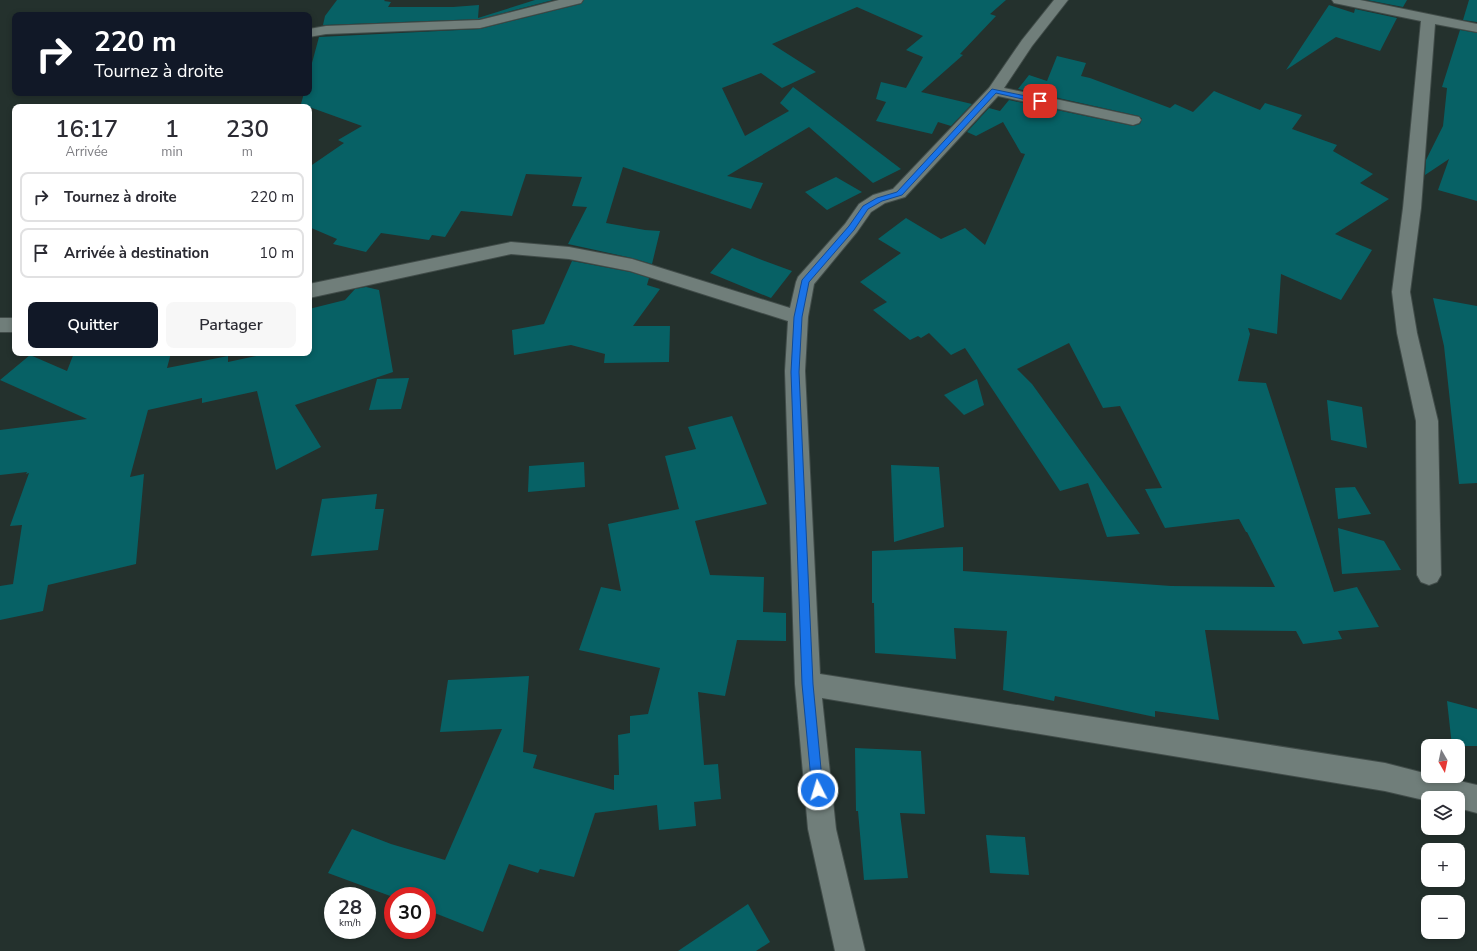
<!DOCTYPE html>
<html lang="fr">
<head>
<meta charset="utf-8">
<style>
	:root { --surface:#fff; --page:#f7f7f7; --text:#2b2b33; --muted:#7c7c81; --line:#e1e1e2; --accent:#111827 }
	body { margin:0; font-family:"Nunito Sans",sans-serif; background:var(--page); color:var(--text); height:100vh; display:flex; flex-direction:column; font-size:15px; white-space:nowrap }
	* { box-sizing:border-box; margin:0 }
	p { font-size:13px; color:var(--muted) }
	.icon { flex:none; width:22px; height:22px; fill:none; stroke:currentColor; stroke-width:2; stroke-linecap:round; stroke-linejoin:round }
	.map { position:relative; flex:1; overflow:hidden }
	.details { position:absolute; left:12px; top:104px; width:300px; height:252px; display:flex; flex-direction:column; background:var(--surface); border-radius:8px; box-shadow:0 2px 6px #0003 }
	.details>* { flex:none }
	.guide { position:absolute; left:12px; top:12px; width:300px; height:84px; border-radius:8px; box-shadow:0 2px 6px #0003; background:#111827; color:#fff; overflow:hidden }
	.needle { width:26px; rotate:171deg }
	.tools { position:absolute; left:1421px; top:739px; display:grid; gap:8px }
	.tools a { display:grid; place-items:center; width:44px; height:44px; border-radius:8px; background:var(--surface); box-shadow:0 2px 6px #0003; font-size:20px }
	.speed { position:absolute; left:324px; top:887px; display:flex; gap:8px; font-size:20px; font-weight:700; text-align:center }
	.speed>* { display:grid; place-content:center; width:52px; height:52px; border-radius:50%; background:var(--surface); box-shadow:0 2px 6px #0003; line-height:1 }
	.speed small { font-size:10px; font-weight:400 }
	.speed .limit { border:6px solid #d22; background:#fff; color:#111 }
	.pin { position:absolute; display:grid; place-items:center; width:34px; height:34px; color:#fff; margin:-17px; border-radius:8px; box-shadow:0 2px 6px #0006 }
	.me { position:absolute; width:44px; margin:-22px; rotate:355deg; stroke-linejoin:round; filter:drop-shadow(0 0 3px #0008) }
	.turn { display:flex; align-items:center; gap:14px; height:84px; padding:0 16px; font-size:18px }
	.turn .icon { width:52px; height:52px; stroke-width:2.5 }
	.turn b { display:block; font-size:28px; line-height:34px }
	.eta { display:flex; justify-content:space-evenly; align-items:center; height:68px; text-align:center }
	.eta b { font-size:24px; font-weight:600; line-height:28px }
	.primary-button { display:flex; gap:8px; margin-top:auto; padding:8px 16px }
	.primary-button a { flex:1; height:46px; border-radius:8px; background:var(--accent); color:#fff; font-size:16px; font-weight:600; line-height:46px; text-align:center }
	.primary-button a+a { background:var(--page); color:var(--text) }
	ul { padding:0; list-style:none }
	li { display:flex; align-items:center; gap:12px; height:50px; margin:0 8px 6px; padding:0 8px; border:2px solid var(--line); border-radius:8px }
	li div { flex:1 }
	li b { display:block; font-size:15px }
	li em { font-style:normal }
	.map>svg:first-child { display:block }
</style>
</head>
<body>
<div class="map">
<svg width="1477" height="951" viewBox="0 0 1477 951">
	<rect width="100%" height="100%" fill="#24312d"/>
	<g fill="#076165">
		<polygon points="337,0 385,0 384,1 391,2 388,7 453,7 479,5 478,18 535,0 553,0 480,19 323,25 325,16"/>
		<polygon points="584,0 1006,0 990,14 996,16 960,54 963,55 921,92 972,104 951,126 938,122 932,134 876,121 886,102 876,99 881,82 906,88 923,57 906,50 923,36 857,7 772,44 816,72 782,88 761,73 722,88 745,136 789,111 780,103 793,87 901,169 873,183 809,127 727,176 763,183 751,209 623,167 606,223 645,230 660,231 652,264 632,258 568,244 587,207 572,206 582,177 526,174 512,216 461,211 445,237 432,235 429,240 381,233 366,252 333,244 337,239 309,227 309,167 344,143 338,140 362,126 301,104 304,93 309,93 309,74 319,37 480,29 581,4"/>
		<polygon points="1367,0 1407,0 1403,7"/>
		<polygon points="1469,0 1477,0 1477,22 1463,20"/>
		<polygon points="1329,5 1354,13 1355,9 1397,18 1380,51 1336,37 1286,70"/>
		<polygon points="1460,30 1477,33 1477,201 1438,190 1449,159 1425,175 1426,160 1443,126 1447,88 1442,87"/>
		<polygon points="1057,56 1086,63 1081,76 1090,78 1170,108 1175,104 1193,112 1214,91 1260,110 1265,103 1302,115 1292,129 1337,145 1333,151 1373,174 1360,183 1389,199 1335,234 1372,250 1341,300 1281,274 1277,334 1248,328 1250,334 1238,381 1266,383 1334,592 1357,587 1379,627 1338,631 1342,639 1303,644 1296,631 1205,630 1219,720 1155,711 1155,717 1055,696 1054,701 1003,690 1007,631 954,628 956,659 875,653 874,603 872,603 872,551 963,547 963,571 1171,586 1275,587 1247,532 1246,532 1239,519 1165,528 1145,489 1162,488 1120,406 1103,408 1069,343 1017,369 1032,384 1140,534 1107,537 1088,483 1060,491 965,348 951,355 929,333 921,338 918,336 910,340 873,310 887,302 860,282 901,253 878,239 906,218 941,239 965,228 985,245 1025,154 1021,153 1003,122 976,136 967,132 989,108 1000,111 1009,100 1133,126 1140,124 1142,119 1139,116 1018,89 1029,75 1047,81"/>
		<polygon points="836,177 862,192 827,210 805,192"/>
		<polygon points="732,248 762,260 792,271 771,298 710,273"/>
		<polygon points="572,261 630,272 649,278 647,285 660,289 633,326 670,326 669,362 604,363 605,354 571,345 514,355 512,330 544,324"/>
		<polygon points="366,287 379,290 393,372 295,405 321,447 276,470 257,391 202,403 202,398 148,410 130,477 144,474 136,564 48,585 43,611 0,620 0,586 13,584 22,525 10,526 29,473 26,474 27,472 0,475 0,430 87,419 0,380 30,355 67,371 74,353 171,353 167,368 228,356 228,362 270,353 309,353 309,309 345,300 355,289"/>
		<polygon points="1433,298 1477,306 1477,483 1459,484 1444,346"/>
		<polygon points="409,378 401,409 369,410 377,379"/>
		<polygon points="977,379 984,405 964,415 944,395"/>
		<polygon points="1327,400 1362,407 1367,448 1331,440"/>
		<polygon points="732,416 767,504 695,521 710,575 764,577 763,612 786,613 786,641 737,640 725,696 698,692 704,765 718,764 721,799 694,802 696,826 659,830 657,805 595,813 574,877 540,869 538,873 509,864 483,932 427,910 427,896 393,896 393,897 328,873 352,829 391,844 445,860 502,729 440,732 448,680 529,676 523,752 537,755 533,768 614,790 614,775 619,775 618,735 630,733 630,716 648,714 660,668 579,650 601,587 621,591 608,524 679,509 665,456 696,449 688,427"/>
		<polygon points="584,462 585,487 528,492 529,466"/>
		<polygon points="891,465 939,467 944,527 894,542"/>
		<polygon points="1355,487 1371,514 1338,519 1335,488"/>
		<polygon points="377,494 375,509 384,509 378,550 311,556 322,499"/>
		<polygon points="1338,528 1384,541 1401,570 1342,574"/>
		<polygon points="1447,701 1477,709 1477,746 1452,746"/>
		<polygon points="855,748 921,751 925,814 900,813 908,878 864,880 858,811 856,811"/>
		<polygon points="986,835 1025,837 1029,875 990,873"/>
		<polygon points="748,904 770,942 756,951 678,951"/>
	</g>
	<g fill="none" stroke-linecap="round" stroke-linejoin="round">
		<g stroke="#414c49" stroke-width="2">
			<g id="minor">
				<polygon points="559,0 583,0 581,3 480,28 326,34 309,37 309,29 326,26 480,20"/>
				<polygon points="1054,0 1068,0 1032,46 1004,88 1139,117 1141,120 1139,123 1133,125 998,96 905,197 885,203 871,212 857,232 814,284 808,317 805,371 820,674 1385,763 1428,774 1428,776 1438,776 1477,785 1477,813 1458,808 1458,798 1428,798 1428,801 1385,791 822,698 836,829 865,951 835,951 808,829 795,684 785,371 788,321 630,271 569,259 511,254 309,298 309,284 511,242 569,247 632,259 790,308 796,282 798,277 845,224 859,204 873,195 893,189 989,88 1022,40"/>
				<polygon points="1332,0 1360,0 1477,24 1477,32 1435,24 1421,208 1410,292 1417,333 1438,421 1441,575 1437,582 1429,585 1421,582 1417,575 1416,421 1397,333 1392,292 1403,208 1421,21 1339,4 1334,3"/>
				<rect x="0" y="318" width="15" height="14"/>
			</g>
		</g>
		<use href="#minor" fill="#707e7a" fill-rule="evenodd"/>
	</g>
	<polygon fill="#1a73e8" stroke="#114b97" points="992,89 1040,99 1044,101 1040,103 996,93 902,195 882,201 868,209 854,230 809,282 802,317 799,372 813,684 823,790 821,794 818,795 814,794 812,790 802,684 791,372 794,317 802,280 849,226 863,206 877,198 897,192"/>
</svg>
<div class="tools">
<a><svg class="needle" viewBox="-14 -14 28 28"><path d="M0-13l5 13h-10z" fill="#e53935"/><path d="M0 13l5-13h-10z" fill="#7c7c81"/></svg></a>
<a><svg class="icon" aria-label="layers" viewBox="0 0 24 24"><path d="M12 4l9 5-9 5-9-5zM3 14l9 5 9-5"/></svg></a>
<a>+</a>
<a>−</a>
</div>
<div class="speed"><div>28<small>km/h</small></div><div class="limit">30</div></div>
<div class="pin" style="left:1040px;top:101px;background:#d93025"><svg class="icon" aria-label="arrive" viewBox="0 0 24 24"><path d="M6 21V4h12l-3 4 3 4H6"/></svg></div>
<svg class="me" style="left:818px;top:790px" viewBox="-20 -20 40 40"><circle r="17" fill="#1a73e8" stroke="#fff" stroke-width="3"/><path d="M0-11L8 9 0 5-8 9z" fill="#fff"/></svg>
<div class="guide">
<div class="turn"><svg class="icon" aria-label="right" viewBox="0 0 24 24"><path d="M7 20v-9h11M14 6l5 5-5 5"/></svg><div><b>220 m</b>Tournez à droite</div></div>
</div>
<section class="details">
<div class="eta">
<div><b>16:17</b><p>Arrivée</p></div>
<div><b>1</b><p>min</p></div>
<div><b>230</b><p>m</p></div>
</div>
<ul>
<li><svg class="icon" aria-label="right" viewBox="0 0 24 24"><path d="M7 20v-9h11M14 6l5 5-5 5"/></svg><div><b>Tournez à droite</b></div><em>220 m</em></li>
<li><svg class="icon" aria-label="arrive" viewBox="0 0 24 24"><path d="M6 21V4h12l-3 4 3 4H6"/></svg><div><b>Arrivée à destination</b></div><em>10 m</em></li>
</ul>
<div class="primary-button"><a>Quitter</a><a>Partager</a></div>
</section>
</div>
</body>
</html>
